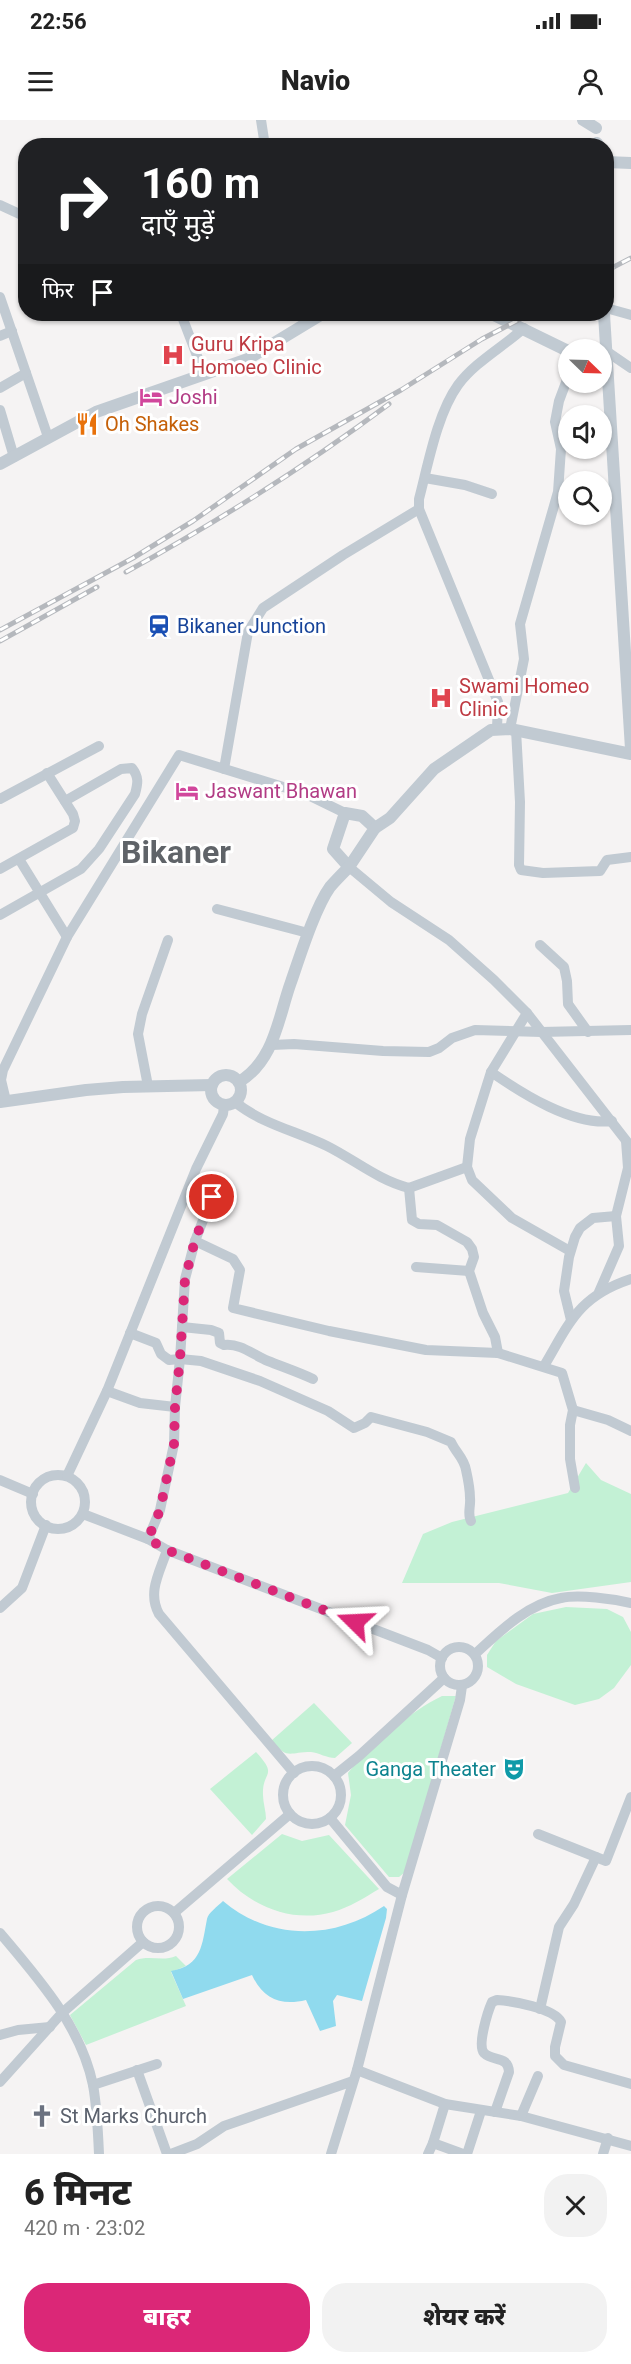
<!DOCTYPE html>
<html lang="hi">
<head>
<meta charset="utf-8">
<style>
	:root { --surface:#fff; --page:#f2f2f2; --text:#222; --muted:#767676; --accent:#db2777 }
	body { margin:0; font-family:Roboto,"Noto Sans Devanagari",sans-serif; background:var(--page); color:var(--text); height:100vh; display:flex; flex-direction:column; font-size:22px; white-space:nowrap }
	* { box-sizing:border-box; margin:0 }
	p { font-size:20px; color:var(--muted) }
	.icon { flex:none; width:33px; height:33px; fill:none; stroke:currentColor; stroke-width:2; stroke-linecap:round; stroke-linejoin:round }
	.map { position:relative; height:2034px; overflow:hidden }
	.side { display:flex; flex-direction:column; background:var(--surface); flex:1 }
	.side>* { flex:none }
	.hud { position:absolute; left:18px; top:18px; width:596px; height:183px; border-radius:24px; box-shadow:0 2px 4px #0004; background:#202124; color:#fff; overflow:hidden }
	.needle { width:39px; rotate:113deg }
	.controls { position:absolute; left:558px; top:219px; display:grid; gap:12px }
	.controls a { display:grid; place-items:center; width:54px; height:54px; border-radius:50%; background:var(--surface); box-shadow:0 2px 4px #0004; font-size:30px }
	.pin { position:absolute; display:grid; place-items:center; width:51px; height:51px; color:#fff; margin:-26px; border:3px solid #fff; border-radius:50%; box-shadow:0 2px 6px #0007 }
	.me { position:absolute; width:66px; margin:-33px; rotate:291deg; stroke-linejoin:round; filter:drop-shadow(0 0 4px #0008) }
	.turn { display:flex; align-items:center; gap:21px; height:126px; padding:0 24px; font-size:27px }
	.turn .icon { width:78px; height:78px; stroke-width:2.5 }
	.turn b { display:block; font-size:42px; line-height:51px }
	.then { display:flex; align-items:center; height:57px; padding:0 24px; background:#0003; gap:12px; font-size:22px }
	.round { display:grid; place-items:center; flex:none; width:63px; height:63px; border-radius:24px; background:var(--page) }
	.overview { display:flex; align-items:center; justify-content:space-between; height:102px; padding:0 24px }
	h1 { font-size:36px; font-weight:800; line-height:45px }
	.action { display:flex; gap:12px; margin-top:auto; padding:12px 24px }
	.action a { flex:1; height:69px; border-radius:24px; background:var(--accent); color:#fff; font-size:24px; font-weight:800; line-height:69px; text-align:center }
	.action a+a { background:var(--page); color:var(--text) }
	.status { display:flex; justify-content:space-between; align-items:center; height:42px; padding:0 30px; background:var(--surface); direction:ltr }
	.status svg { height:16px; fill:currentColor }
	header { display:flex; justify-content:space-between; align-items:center; height:78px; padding:0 24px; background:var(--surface); font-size:27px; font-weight:800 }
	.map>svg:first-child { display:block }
</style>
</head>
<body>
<div class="status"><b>22:56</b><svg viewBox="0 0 49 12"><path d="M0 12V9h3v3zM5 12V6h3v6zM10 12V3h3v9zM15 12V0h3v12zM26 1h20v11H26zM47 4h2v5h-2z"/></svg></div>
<header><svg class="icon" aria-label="menu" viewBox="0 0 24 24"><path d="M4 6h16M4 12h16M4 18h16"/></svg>Navio<svg class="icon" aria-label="person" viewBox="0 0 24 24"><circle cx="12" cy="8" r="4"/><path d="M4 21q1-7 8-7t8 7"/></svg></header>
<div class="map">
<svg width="631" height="2034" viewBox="0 0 631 2034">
	<rect width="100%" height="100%" fill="#f5f3f3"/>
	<g fill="#c3f1d5">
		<polygon points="586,1343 601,1360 631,1374 631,1462 552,1473 499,1463 402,1463 423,1414 452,1402 568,1373"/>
		<polygon points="566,1487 607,1489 623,1497 631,1512 631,1545 614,1568 599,1579 575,1585 516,1564 487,1547 487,1535 496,1521 533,1494"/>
		<path d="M442 1576H456L405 1752 399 1757H389L345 1705 351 1675 348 1653C369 1627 412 1590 442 1576Z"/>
		<path d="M314 1583 352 1623 335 1638C327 1638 319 1633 311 1632 288 1632 289 1640 271 1621Z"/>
		<path d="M256 1632C279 1657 262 1650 263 1675 263 1683 266 1691 266 1699L252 1715 210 1669Z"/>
		<path d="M282 1714 302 1721 329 1715 379 1769C364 1778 350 1787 333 1792 294 1803 254 1788 227 1759Z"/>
		<path d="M176 1836 186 1846 171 1852 186 1886 86 1925 70 1895 136 1840C150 1835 163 1842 176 1836Z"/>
	</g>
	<path fill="#90daee" d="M223 1781C270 1821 334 1820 384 1786L387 1789 386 1798 362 1881 337 1875 333 1881 336 1906 320 1911 306 1880C281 1886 263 1879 252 1855L183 1879 171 1851C202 1846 202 1824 207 1799 208 1793 218 1786 223 1781Z"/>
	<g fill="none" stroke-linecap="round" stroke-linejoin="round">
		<g stroke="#c1cad2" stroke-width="10">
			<polyline points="261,0 265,26"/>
			<polyline points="0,85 26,97"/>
			<polyline points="0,177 48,317"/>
			<polyline points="606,188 631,195"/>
			<polyline points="181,194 204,254"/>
			<polyline points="0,216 12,211"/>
			<polyline points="606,231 631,248"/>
			<polyline points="0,268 26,253"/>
			<polyline points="0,290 14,337"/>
			<polyline points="425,358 465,365 492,374"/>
			<path d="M497 609 498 582 419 389V379C428 345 437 294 458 265 475 242 503 227 524 208"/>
			<polyline points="510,609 524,539 520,504 558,372 561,329 555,302 559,281 568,257"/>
			<polyline points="516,610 520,682 519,745 521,750 543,753 600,751 607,740 631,737"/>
			<polyline points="224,649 248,512 263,488 343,435 419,389"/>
			<polyline points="0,679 99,626"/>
			<polyline points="19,739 67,817"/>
			<polyline points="349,747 391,782 449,820 494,860 527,893 631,1027"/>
			<polyline points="0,749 73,708 75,701 73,694 47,653"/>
			<polyline points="217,789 308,813"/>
			<path d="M0 795 81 749 99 729 135 674C138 663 139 657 132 648L121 649 65 681"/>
			<polyline points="540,825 564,847 567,861 568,884 588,912"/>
			<polyline points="527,893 491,952 470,1019 467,1047 472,1060 512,1098 570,1131"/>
			<polyline points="272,925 294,924 383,931 429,932 439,928 452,918 475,910 541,912 631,910"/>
			<path d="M491 952C523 974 573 1006 612 1001"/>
			<polyline points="148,966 138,914 142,894 168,820"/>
			<polyline points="6,981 1,960 3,950 67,817 179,635 306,674 345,693"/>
			<path d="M235 982C262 1004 296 1011 327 1026 355 1040 378 1060 409 1068L467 1047"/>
			<polyline points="409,1068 412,1100 419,1104 437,1105 467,1122 472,1129 474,1137 469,1151 483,1193 495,1217 498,1233"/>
			<polyline points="195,1121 233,1139 240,1150 233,1188 329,1211 426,1230 498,1233 562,1253 573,1290 570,1305 570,1339 575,1368"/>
			<polyline points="416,1147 469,1151"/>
			<polyline points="599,1172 619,1126 616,1096 628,1048 626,1021"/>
			<polyline points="571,1200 564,1171 569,1137 575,1117 580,1108 593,1098 616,1096"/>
			<path d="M182 1207 211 1210 219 1213 220 1223 224 1225C241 1223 253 1235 268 1241 283 1247 298 1252 313 1259"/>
			<path d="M130 1213 156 1223 161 1234 169 1240 180 1239 201 1241 260 1261 328 1291 354 1308 365 1303 371 1297 427 1312 451 1322C456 1333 464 1338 466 1350 468 1359 470 1369 470 1378 471 1386 467 1394 471 1401"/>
			<path d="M544 1246C570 1202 579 1176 631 1159"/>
			<polyline points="107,1271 140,1283 175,1287"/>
			<polyline points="573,1290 608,1300 631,1311"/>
			<circle cx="58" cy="1382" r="27"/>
			<polyline points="67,1356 107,1271 196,1049 223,994 224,986"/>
			<polyline points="0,1360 33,1374"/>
			<polyline points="83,1394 148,1419 167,1430 428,1530 442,1538"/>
			<polyline points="148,1419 160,1390 174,1324 175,1287 180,1239 185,1159 195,1121 212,1077 212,1070 193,1060"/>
			<path d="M167 1430C160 1452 147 1472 159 1494L294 1653"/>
			<polyline points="0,1488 22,1468 46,1405"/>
			<circle cx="459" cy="1546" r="19"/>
			<path d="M475 1534C499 1512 527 1484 561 1478 579 1474 613 1479 631 1483"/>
			<circle cx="312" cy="1675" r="29"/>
			<polyline points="334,1656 359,1636 444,1558"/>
			<polyline points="330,1698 387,1767 402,1775"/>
			<polyline points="538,1714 606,1741 631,1677"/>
			<circle cx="158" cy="1807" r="21"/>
			<polyline points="174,1793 290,1694"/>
			<path d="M0 1813C38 1858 81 1906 93 1965 97 1987 98 2011 99 2034"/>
			<polyline points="540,1889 559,1807 574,1784 596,1737"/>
			<polyline points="0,1915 18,1910 50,1907"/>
			<polyline points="137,1950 167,2034"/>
			<polyline points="357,1950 445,1984 521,1996 631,2026"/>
			<polyline points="0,1962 62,1893 143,1822"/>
			<polyline points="93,1965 157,1944"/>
			<path d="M495 1992 509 1952C508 1935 493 1942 484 1933 477 1925 488 1891 492 1882L497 1880C512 1881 554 1888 561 1902L555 1927V1936L564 1945 631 1964"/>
			<polyline points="521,1996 538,1956"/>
			<polyline points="433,2023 445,1984"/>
			<polyline points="171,2034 197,2024 224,2006 353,1961"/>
			<polyline points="331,2034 357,1950 402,1775 460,1580 462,1566"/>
			<polyline points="428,2034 433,2023 463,2034"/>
			<polyline points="467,2034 481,1991"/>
			<polyline points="603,2034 608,2018"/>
		</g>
		<g stroke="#c1cad2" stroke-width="12">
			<polyline points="583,0 596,8"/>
			<polyline points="597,23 598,26"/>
			<polyline points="606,42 631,43"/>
			<polyline points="492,194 568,231"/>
			<polyline points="604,194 631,629"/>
			<polyline points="0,344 96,292 248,239 322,194"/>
			<polygon points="345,693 362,696 375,708 349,747 333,729"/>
			<polyline points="375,708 390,698 434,649 491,610 510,609 631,634"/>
			<circle cx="226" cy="970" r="15"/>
			<path d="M239 962C275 940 278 898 291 862 300 836 315 788 330 767 336 760 343 753 349 747"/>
			<polyline points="0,982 86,970 123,967 212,965"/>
		</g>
		<g stroke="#b5b8bd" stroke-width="5">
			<g id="rail">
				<polyline points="606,151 631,138"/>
				<path d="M126 452C217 402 306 346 389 284"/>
				<polyline points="0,510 133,438 193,401 296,329 401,270 482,219 530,194"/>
				<polyline points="0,521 97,467"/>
			</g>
		</g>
		<use href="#rail" stroke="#fff" stroke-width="3" stroke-dasharray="9" stroke-linecap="butt"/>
	</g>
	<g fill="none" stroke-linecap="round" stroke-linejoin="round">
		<polyline stroke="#db2777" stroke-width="10" stroke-dasharray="0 18" points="212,1077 195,1120 185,1159 180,1239 175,1287 174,1324 160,1390 148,1419 167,1430 355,1502"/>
	</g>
	<defs>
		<g id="hospital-bare" transform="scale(1.8)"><path d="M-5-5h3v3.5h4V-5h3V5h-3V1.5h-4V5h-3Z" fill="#e0444e" stroke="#fff" stroke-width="2.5" paint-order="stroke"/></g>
		<g id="hotel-bare" transform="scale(1.8)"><path d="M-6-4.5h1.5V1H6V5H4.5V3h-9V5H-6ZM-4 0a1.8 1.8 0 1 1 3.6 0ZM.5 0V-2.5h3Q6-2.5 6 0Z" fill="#d1479c" stroke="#fff" stroke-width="2.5" paint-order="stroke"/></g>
		<g id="restaurant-bare" transform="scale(1.8)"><path d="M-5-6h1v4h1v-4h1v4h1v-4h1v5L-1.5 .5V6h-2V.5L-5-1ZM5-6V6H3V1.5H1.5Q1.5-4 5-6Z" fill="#e8710a" stroke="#fff" stroke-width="2.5" paint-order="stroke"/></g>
		<g id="station-bare" transform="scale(1.8)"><path d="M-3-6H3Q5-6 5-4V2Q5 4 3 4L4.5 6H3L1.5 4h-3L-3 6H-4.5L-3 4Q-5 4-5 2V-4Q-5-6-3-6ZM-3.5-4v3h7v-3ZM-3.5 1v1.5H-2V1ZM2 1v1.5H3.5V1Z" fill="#1a4fb4" stroke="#fff" stroke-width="2.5" paint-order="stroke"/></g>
		<g id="theatre-bare" transform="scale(1.8)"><path d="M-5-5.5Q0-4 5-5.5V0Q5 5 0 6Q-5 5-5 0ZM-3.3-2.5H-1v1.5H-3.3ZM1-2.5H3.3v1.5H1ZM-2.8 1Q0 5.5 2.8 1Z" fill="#0f9aa8" stroke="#fff" stroke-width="2.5" paint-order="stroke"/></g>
		<g id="church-bare" transform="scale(1.8)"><path d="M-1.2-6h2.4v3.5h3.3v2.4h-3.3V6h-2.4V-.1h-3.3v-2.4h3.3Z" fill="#6b7280" stroke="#fff" stroke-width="2.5" paint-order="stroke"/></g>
	</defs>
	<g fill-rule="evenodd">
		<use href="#hospital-bare" x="173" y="235"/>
		<use href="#hotel-bare" x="151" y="277"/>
		<use href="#restaurant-bare" x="87" y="304"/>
		<use href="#station-bare" x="159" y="506"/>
		<use href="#hospital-bare" x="441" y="578"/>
		<use href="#hotel-bare" x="187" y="671"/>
		<use href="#theatre-bare" x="514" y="1649"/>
		<use href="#church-bare" x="42" y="1996"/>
	</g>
	<g text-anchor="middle" stroke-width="6" stroke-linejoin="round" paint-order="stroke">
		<g font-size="20" fill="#be3a42" stroke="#fff" text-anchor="start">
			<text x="191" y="231">Guru Kripa<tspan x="191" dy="23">Homoeo Clinic</tspan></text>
			<text x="459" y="573">Swami Homeo<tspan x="459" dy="23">Clinic</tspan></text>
		</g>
		<g font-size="20" fill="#b23c85" stroke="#fff" text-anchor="start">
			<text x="169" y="284">Joshi</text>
			<text x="205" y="678">Jaswant Bhawan</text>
		</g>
		<g font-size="20" fill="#c56008" stroke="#fff" text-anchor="start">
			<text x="105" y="311">Oh Shakes</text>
		</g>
		<g font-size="20" fill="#164399" stroke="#fff" text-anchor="start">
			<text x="177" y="513">Bikaner Junction</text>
		</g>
		<g font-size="20" fill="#0d838f" stroke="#fff" text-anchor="end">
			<text x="496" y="1656">Ganga Theater</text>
		</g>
		<g font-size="20" fill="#5b616d" stroke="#fff" text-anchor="start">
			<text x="60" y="2003">St Marks Church</text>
		</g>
		<g font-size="32" font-weight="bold" fill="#5f6368" stroke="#fff">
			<text x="176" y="743">Bikaner</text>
		</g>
	</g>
</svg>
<div class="controls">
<a><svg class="needle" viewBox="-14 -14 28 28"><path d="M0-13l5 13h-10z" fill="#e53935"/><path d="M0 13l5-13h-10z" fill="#767676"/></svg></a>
<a><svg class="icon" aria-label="sound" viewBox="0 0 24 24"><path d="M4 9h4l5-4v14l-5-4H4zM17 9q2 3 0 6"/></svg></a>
<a><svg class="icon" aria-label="search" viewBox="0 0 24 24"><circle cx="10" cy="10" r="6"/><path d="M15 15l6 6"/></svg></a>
</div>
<div class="pin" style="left:212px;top:1077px;background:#d93025"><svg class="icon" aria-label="arrive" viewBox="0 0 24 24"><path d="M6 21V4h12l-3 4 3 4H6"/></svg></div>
<svg class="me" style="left:355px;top:1502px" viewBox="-20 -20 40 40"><path d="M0-17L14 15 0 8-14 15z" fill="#db2777" stroke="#fff" stroke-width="4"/></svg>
<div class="hud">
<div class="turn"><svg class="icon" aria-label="right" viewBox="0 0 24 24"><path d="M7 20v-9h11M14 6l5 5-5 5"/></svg><div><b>160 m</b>दाएँ मुड़ें</div></div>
<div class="then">फिर<svg class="icon" aria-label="arrive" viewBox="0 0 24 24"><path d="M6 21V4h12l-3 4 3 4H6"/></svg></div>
</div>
</div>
<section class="side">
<div class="overview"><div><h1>6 मिनट</h1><p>420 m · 23:02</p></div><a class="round"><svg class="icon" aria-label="close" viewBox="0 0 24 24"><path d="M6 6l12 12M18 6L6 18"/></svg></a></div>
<div class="action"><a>बाहर</a><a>शेयर करें</a></div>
</section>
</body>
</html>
